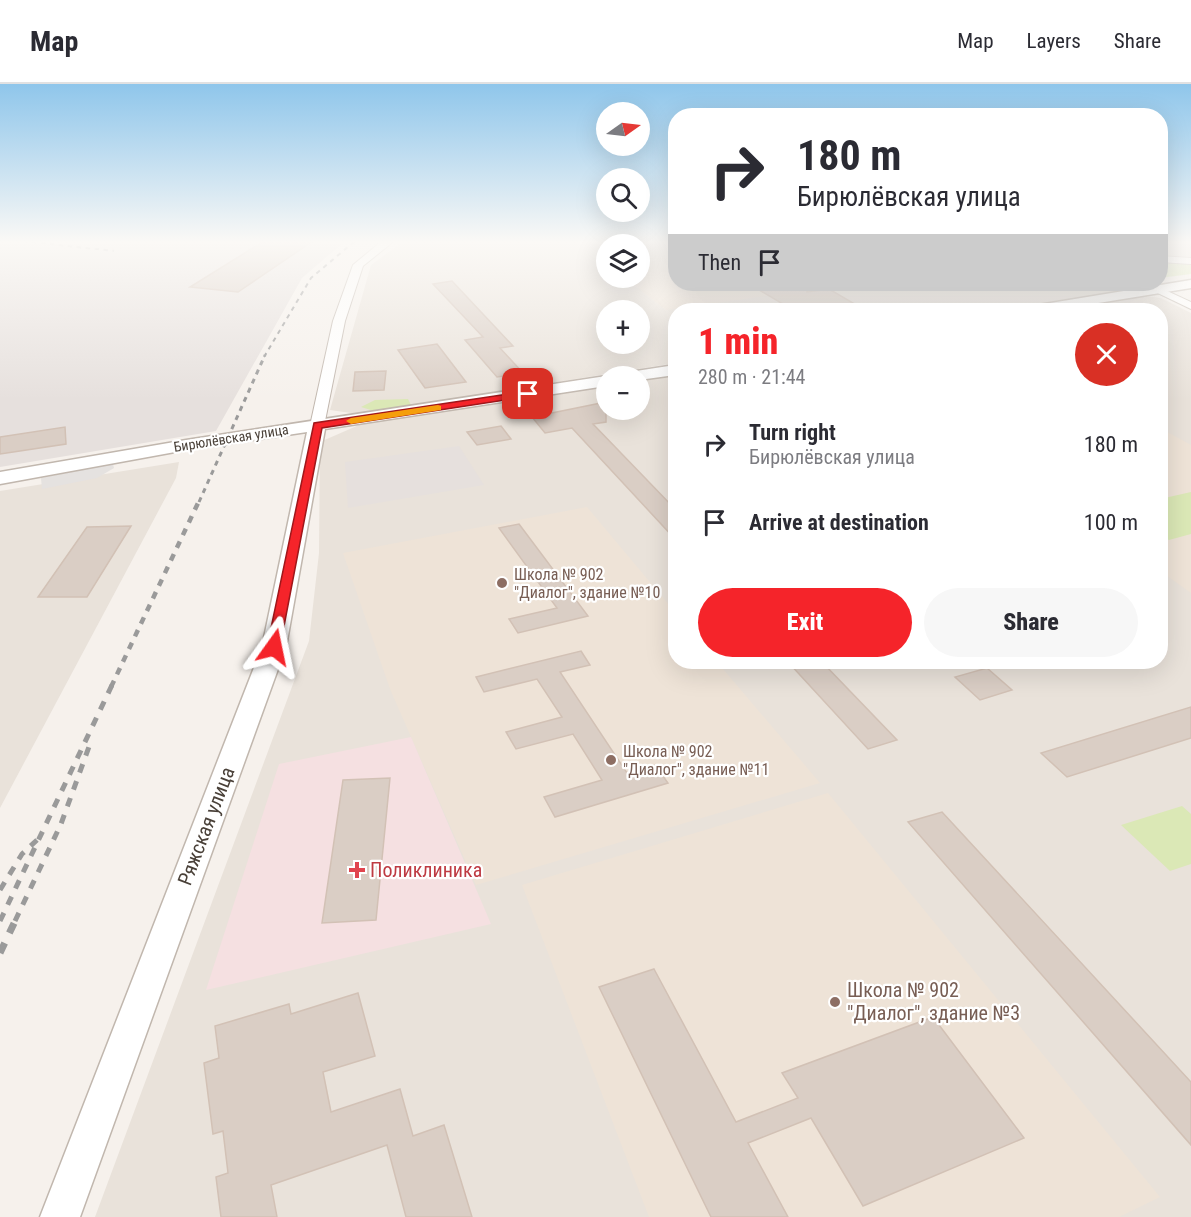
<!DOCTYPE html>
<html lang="en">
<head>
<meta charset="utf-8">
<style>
	:root { --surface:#fff; --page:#f7f7f7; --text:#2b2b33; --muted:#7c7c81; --line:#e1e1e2; --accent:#f5242a }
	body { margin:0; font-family:"Roboto Condensed",sans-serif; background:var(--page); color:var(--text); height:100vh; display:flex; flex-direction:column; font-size:22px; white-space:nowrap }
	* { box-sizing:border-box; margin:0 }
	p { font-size:20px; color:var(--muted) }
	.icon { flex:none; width:33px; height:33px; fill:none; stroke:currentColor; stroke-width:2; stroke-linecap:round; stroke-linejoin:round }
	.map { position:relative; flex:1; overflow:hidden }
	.side { position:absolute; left:668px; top:219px; width:500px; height:366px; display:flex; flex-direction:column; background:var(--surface); border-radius:24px; box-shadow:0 6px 24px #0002 }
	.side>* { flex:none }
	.guide { position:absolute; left:668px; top:24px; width:500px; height:183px; border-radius:24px; box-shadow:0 6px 24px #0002; background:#fff; color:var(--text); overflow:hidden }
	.needle { width:39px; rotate:76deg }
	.tools { position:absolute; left:596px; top:18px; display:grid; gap:12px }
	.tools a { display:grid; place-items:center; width:54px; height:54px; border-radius:50%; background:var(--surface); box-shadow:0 6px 24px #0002; font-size:30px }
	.pin { position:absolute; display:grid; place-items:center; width:51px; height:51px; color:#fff; margin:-26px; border-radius:12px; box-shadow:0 3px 9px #0006 }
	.me { position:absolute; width:66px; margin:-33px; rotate:12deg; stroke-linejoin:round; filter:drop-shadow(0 0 4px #0008) }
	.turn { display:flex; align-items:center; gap:21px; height:126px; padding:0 30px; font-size:27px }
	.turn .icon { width:78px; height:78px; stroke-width:2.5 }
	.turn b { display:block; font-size:42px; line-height:51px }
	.then { display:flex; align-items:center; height:57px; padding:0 30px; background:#0003; gap:12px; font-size:22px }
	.round { display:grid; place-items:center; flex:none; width:63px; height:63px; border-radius:32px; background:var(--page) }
	.head { display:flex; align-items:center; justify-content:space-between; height:102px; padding:0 30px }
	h1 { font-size:36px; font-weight:800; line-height:45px; color:var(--accent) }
	.button { display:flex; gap:12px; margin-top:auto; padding:12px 30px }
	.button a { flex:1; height:69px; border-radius:36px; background:var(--accent); color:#fff; font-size:24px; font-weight:800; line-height:69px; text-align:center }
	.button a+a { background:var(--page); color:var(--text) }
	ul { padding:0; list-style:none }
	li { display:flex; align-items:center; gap:18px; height:78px; padding:0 30px }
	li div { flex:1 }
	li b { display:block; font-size:22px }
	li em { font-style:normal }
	header { display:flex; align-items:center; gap:36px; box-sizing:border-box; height:84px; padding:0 30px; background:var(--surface); border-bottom:2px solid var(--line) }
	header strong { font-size:28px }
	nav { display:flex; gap:33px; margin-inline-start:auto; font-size:21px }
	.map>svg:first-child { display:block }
</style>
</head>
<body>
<header>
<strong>Map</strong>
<nav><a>Map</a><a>Layers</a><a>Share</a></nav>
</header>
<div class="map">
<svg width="1191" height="1133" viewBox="0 0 1191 1133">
	<rect width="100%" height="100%" fill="#f6f1ec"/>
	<g fill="#e9e2da" fill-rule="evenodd">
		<path d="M404 157H675V200H1135L1138 204 1000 226H675V279L358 330 330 326 371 181ZM606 160H639V194H606ZM606 226H639V260H606Z"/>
		<polygon points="1160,157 1191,157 1191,173 1160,171"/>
		<polygon points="1145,212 1161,214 1191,229 1191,1133 95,1133 309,557 319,469 320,358 359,341 606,301 606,326 639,326 639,295 675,289 675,578 1160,578 1160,226 1058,226"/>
		<polygon points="179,378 176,394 0,724 0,407"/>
	</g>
	<g fill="#e6e0dd">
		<polygon points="0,157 345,157 302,194 216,347 0,383"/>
		<polygon points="459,362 484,401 348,424 345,378"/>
	</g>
	<g fill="#eee3d7">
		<polygon points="637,157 675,157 675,200 808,200 817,205 666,226 625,194 639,194 639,167 649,166"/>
		<polygon points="1160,344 1191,361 1191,509 1160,487"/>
		<polygon points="587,423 675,528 675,578 717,578 820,699 476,801 390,605 343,469"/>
		<polygon points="828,709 1160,1113 1119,1133 788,1133 748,1059 811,1034 863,1121 1024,1053 933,933 783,988 798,1014 736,1038 654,885 599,903 711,1133 649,1133 522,801"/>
	</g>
	<polygon fill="#f5e0e1" points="411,653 491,840 206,906 279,680"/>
	<g fill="#dbe8b6">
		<polygon points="1160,177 1191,178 1191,190 1160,194"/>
		<polygon points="408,315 411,321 374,327 361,323 375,316"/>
		<polygon points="1191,408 1191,450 1169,456 1160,450 1160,415"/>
		<polygon points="1182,722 1191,730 1191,780 1170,787 1121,741"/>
	</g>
	<polygon fill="#e5e2e0" points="113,380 114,384 97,394 42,405 41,394"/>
	<g fill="#dacec5" stroke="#d2c1b5" stroke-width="1.5">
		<polygon points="264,157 313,157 238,208 190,203"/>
		<polygon points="452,197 513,262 500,264 523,289 497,293 465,256 483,253 433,200"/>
		<polygon points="749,200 807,200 807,208 829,205 865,226 793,226"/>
		<polygon points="437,260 466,298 425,304 398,266"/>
		<polygon points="386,287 384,306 353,307 355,288"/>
		<polygon points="606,318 606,338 593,340 675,425 675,455 572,344 545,349 532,333"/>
		<polygon points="501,342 511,355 477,361 467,348"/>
		<polygon points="65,343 66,360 0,370 0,353"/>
		<polygon points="519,440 588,532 518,549 509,535 557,524 499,444"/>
		<polygon points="131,442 87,513 38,513 87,443"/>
		<polygon points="581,567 590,581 560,588 627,689 655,681 668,699 555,733 544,713 602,696 573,650 516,665 506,648 562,633 537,595 484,608 476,593"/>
		<polygon points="788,578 822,578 897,656 868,665"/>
		<polygon points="987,584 1012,606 980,616 955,593"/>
		<polygon points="1191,623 1191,654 1067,693 1041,669"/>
		<polygon points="390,694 376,836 322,839 343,696"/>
		<polygon points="942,728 1191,998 1191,1061 908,738"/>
		<polygon points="654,885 736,1038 798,1014 782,989 933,933 1024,1054 863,1122 811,1034 748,1059 788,1133 711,1133 599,903"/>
		<polygon points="358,909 375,972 323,988 331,1028 400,1005 413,1052 444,1041 472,1133 406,1133 387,1061 271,1101 277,1133 221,1133 216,1093 228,1089 223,1047 213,1050 204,979 219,974 215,942 289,920 291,930"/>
	</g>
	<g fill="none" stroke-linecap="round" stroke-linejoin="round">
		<g stroke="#c1b7ae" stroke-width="2">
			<g id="minor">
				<polygon points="382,157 394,157 363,182 345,237 324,342 322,345 312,345 310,342 333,237 353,181"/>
				<polygon points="1160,172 1191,174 1191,180 1160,178"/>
				<polygon points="1139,200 1152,200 1191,218 1191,225"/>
			</g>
		</g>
		<g stroke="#c1b7ae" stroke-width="3">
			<g id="tertiary">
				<polygon points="1191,196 1191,204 1055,226 1025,226 1032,222"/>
				<polygon points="675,281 675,291 639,296 639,292 628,292 636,287"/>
				<polygon points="606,292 606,302 325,345 286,563 80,1133 40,1133 262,563 307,348 186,366 0,400 0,388 186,356"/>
			</g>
		</g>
		<use href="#minor" fill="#fff" fill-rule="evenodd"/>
		<use href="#tertiary" fill="#fff" fill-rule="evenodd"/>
		<g stroke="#9a9a9a" stroke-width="2" stroke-dasharray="4.5 4.5" stroke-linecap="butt">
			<polyline points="23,157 114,167"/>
			<polyline points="264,273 311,194 355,157"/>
		</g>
		<polyline stroke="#9a9a9a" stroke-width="3" stroke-dasharray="5 5" stroke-linecap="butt" points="199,418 265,271"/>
		<polyline stroke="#9a9a9a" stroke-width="4.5" stroke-dasharray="7 7" stroke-linecap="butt" points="111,603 199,417"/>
		<g stroke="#9a9a9a" stroke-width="5" stroke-dasharray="9 9" stroke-linecap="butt">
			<polyline points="0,806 22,770 37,756"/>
			<polyline points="0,837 112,601"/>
			<polyline points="15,837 61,740 90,660"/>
		</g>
		<polyline stroke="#9a9a9a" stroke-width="7" stroke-dasharray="11 11" stroke-linecap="butt" points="0,869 16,835"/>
	</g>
	<linearGradient id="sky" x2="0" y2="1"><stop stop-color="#8fc6eb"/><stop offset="0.5" stop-color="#fbf9f6"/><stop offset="1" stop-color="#fbf9f6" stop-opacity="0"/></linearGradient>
	<rect width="1191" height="316" fill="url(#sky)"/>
	<polygon fill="#f5242a" stroke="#9f171b" stroke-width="1.5" points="528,307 533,310 531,312 322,344 280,563 274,567 269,566 267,563 314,339"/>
	<polygon fill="#f59e0b" points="438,321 441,322 441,326 351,340 346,337 351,334"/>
	<g fill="#8d6e63" stroke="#fff" stroke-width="2">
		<circle cx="502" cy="499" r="6"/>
		<circle cx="611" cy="676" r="6"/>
		<circle cx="835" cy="918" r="6"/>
	</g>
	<path fill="#e0444e" stroke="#fff" stroke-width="2" d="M354 777h6v6h6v6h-6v6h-6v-6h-6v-6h6z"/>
	<g text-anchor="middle" stroke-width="4.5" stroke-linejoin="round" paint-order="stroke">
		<g font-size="14" fill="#4a4139" stroke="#fff">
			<text transform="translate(231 354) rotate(-9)" y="5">Бирюлёвская улица</text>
		</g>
		<g font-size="16" fill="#785e54" stroke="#fff" text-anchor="start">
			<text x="514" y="496">Школа № 902<tspan x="514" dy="18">"Диалог", здание №10</tspan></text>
			<text x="623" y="673">Школа № 902<tspan x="623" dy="18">"Диалог", здание №11</tspan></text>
		</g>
		<g font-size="20" fill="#4a4139" stroke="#fff">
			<text transform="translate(206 742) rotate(-69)" y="7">Ряжская улица</text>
		</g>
		<g font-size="20" fill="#be3a42" stroke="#fff" text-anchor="start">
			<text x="370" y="793">Поликлиника</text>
		</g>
		<g font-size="20" fill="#785e54" stroke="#fff" text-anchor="start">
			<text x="847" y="913">Школа № 902<tspan x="847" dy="23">"Диалог", здание №3</tspan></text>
		</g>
	</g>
</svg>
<div class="tools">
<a><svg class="needle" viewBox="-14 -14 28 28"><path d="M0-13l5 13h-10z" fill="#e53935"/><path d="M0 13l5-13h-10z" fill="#7c7c81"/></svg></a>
<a><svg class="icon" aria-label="search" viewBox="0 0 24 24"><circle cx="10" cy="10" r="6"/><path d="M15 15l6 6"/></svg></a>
<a><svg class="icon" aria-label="layers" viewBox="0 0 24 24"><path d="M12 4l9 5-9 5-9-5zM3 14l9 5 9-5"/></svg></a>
<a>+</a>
<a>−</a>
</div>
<div class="pin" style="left:528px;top:310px;background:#d93025"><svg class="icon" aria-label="arrive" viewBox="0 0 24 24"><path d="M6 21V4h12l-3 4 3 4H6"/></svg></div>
<svg class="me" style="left:274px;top:563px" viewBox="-20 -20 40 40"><path d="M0-17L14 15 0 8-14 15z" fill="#f5242a" stroke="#fff" stroke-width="4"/></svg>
<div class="guide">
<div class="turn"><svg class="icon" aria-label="right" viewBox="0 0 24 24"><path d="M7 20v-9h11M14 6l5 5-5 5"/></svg><div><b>180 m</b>Бирюлёвская улица</div></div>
<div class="then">Then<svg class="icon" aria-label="arrive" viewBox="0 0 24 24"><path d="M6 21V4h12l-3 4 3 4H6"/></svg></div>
</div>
<section class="side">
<div class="head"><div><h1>1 min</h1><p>280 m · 21:44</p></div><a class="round" style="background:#d93025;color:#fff"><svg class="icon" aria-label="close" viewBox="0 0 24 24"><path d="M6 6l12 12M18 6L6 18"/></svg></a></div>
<ul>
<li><svg class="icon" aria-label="right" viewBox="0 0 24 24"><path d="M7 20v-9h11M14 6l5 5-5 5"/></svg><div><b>Turn right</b><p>Бирюлёвская улица</p></div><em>180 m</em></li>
<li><svg class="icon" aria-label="arrive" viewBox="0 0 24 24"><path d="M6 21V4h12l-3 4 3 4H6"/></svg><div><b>Arrive at destination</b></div><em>100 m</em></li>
</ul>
<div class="button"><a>Exit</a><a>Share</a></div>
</section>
</div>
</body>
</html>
